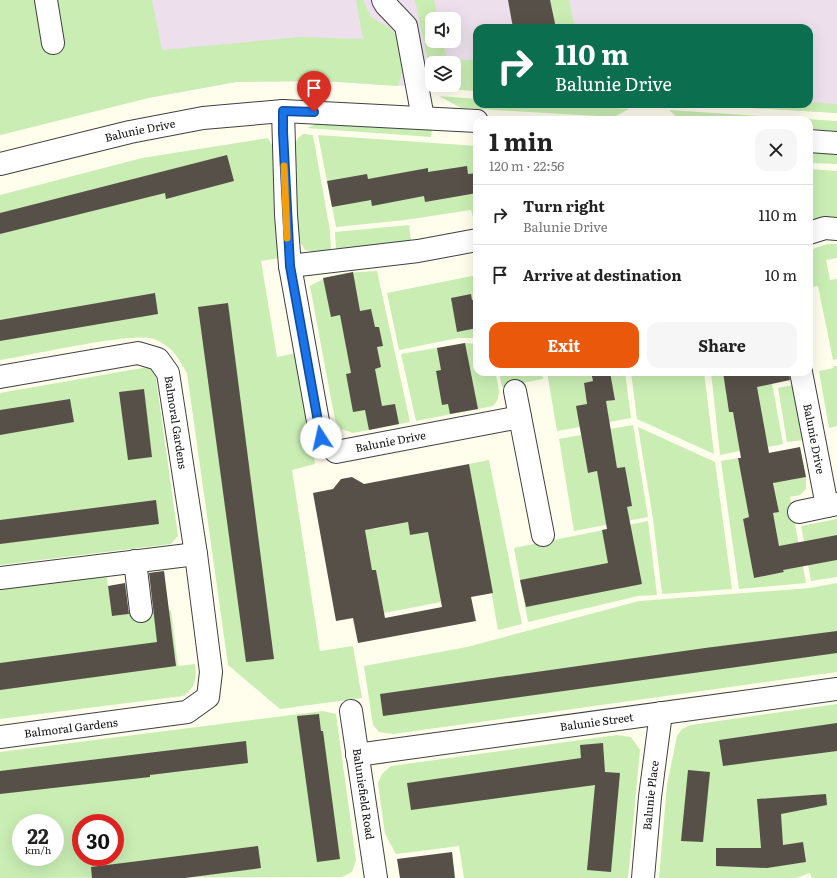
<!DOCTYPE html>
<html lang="en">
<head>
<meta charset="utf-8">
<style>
	:root { --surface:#fff; --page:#f6f6f6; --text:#222; --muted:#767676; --line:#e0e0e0; --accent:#ea580c }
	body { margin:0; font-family:Literata,serif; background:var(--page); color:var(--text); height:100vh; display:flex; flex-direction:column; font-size:15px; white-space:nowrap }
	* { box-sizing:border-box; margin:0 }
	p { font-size:13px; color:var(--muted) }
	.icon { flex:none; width:22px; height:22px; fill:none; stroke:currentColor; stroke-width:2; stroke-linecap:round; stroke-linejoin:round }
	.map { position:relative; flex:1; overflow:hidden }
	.drawer { position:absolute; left:473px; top:116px; width:340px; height:260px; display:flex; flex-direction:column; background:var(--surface); border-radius:12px; box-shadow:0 4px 16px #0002 }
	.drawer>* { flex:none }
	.top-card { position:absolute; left:473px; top:24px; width:340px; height:84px; border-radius:12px; box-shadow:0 4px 16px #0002; background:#0b6e4f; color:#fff; overflow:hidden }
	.controls { position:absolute; left:425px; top:12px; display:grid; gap:8px }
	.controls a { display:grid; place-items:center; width:36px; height:36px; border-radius:8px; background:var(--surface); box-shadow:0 4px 16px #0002; font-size:20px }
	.speed { position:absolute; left:12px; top:814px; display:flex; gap:8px; font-size:20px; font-weight:700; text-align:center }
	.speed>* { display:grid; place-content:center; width:52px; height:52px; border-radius:50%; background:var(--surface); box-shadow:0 4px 16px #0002; line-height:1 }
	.speed small { font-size:10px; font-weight:400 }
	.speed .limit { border:6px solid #d22; background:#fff; color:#111 }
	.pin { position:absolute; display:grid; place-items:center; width:34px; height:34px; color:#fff; margin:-41px -17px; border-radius:50% 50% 50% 0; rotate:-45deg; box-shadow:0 0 4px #0007 }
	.pin .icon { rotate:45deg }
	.me { position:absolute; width:44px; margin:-22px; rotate:350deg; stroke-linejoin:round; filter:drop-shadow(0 0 3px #0008) }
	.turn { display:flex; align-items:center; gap:14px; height:84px; padding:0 16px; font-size:18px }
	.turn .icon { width:52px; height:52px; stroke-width:2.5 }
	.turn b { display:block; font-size:28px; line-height:34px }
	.round { display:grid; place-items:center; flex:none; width:42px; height:42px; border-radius:12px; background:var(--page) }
	.head { display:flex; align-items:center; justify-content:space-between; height:68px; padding:0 16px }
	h1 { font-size:24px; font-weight:700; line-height:30px }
	.cta { display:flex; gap:8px; margin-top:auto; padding:8px 16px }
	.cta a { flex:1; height:46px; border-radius:12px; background:var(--accent); color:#fff; font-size:16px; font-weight:700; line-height:46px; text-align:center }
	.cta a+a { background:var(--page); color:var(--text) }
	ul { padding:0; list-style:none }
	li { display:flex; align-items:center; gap:12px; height:60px; padding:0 16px; border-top:1px solid var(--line) }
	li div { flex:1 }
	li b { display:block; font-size:15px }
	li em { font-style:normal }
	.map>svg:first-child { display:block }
</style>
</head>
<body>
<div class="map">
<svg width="837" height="878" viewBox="0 0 837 878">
	<rect width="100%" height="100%" fill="#fffeed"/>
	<path fill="#ede0ec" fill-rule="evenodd" d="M0 0H837V113L686 104H809V28H477V91L324 81 236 82 148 98 0 135ZM432 19H454V41H432ZM432 63H454V85H432Z"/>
	<g fill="#c9edb3" fill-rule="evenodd">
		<polygon points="0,0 34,0 42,49 65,45 57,0 152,0 162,50 300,37 363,39 356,0 363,0 371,17 391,29 398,38 404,66 398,86 324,81 236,82 148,98 0,135"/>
		<polygon points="415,0 434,0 438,19 432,19 432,41 443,41 447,60 477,60 477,91 434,88 433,85 454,85 454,63 432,63 432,81"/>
		<polygon points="550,0 569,0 575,28 556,28"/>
		<polygon points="439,96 477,99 477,104 559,104 629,109 614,117 461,108"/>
		<polygon points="809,102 837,104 837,113 686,104 809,104"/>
		<polygon points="669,110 837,121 837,131 809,129 809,120 680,120"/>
		<polygon points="321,122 432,129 431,137 307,128"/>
		<polygon points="303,134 313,135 330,231 331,250 315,252 305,250 296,235 294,147 297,139"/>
		<polygon points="318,135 477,146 477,224 475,225 471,210 405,220 336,227"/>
		<path d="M268 138 275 151 279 258 261 261 277 357 296 353 315 464 292 470 320 651 353 646 362 698 280 709 228 665 187 373C177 356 173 347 154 339 134 331 27 356 0 360V195L142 158Z"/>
		<polygon points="809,152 837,154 837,164 809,163"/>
		<polygon points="809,169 837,171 837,219 814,219 809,221"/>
		<polygon points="409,225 411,241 336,250 335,232"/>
		<path d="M827 244H837V258L826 260 830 280 837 279V359L833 360 818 286 812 287C811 278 804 257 812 250 816 247 823 246 827 244Z"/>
		<path d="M377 271 410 422 353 433 341 429 335 420 310 286C331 273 353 272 377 271Z"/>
		<polygon points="477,275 477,338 458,338 399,350 387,293"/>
		<path d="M465 343 477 344V372H495C498 385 503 396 493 406L416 421 401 354Z"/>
		<polygon points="833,366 837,366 837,426 829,428 819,371 834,368"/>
		<polygon points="148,367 155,371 178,536 171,544 0,565 0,393"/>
		<polygon points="499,372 542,372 543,379 502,387"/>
		<polygon points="547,372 591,372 593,381 584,383 587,404 580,427 557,431"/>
		<polygon points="604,372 625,372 631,418 609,422 606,401 615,399 611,379 606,379"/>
		<polygon points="631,372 704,372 714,454 637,419"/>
		<polygon points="711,372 723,372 729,391 726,392 729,412 733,412 740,451 720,455"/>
		<polygon points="770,372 783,444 768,447 753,387"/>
		<polygon points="794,385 804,440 787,442 778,388"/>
		<polygon points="633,425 648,517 574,531 559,439 581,435 588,473 597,471 604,511 631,506 625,467 617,468 610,429"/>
		<polygon points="638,427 715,462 732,589 662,594 653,519"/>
		<polygon points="784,450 790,480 806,477 806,489 800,495 790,497 806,583 739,589 721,461 738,458 749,517 743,519 754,578 784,572 773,513 779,512 768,453"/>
		<polygon points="489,460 522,624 498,630 469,464"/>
		<polygon points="370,510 374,529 408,522 410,535 433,531 433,558 441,602 384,613 376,570 372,570 365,530"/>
		<polygon points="837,519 837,535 804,541 801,526"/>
		<polygon points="648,521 657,595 638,596 528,622 514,548"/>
		<polygon points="837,560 837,577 811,581 808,565"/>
		<path d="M106 571 112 616 171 610 178 666 195 664C197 679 196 687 183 696L0 719V585Z"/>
		<polygon points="837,583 837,672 393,734 379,732 373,725 364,666 467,647 639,601 810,588"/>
		<polygon points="837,704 837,878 812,878 810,873 796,878 659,878 667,785 677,736 682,729 691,725"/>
		<path d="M323 711 336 714 356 860 352 872 342 877 0 878V752ZM21 823H55V857H21ZM81 823H115V857H81Z"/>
		<polygon points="617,735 631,737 640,750 628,878 464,878 459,846 396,854 385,834 378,783 382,774 391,766"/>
	</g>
	<g fill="#575048" fill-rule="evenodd">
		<polygon points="508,0 550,0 556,28 513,28"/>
		<polygon points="227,155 234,181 166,199 165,193 0,234 0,213"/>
		<polygon points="467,166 468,174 477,173 477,193 425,202 424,196 372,206 371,200 332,207 327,181 367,174 368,179 428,168 428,172"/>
		<polygon points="353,272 360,311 371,309 375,327 379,327 383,346 377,347 381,367 375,369 382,406 395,404 399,424 369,430 365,410 353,412 346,374 351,373 340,315 331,317 323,278"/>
		<polygon points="155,293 158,314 0,341 0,320"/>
		<polygon points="471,294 472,300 477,299 477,328 457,332 451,298"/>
		<polygon points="228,303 274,659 246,662 198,307"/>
		<polygon points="465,343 478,409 450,414 448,404 442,405 436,371 441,370 437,348"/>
		<polygon points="591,372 610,372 615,400 606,401 617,468 625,467 632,506 627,507 642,584 526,607 520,580 608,563 602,530 607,529 597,471 588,473 576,406 587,404 584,383 593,381"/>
		<polygon points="723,372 789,372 790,380 757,387 769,453 800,447 806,477 773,483 779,512 773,513 779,546 837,535 837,560 783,570 784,572 754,578 743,519 749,517 738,458 741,458 733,412 729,412"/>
		<polygon points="144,389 152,457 128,460 119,392"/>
		<polygon points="70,399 74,422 0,435 0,410"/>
		<path d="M469 464 493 593 471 597 476 621 358 643 353 618 336 621 313 493 333 489 341 479 352 477 364 484ZM408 522 410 535 428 532 442 607 385 618 376 570H372L365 530Z"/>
		<polygon points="156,500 159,524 0,544 0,520"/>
		<polygon points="164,571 176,666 0,690 0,663 157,642 149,573"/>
		<polygon points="125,583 129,614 112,616 108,586"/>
		<polygon points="837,631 837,653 383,716 380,694 705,648"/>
		<polygon points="319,714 321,731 323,731 340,859 317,862 297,716"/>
		<polygon points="837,723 837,751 723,766 719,740"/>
		<polygon points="246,741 248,763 150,775 150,777 0,794 0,771"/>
		<polygon points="603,743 605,772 620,773 611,872 587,870 595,785 411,810 407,783 581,758 580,745"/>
		<polygon points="688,770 710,772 703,842 681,841"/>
		<polygon points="826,794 827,805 781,814 783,845 803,842 806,862 767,868 716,866 716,848 761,848 757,799"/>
		<polygon points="258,846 261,868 185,878 92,878 91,867"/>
		<polygon points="452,852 455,878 400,878 397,859"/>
	</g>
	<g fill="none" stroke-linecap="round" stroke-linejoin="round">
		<g stroke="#404040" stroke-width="24">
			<g id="minor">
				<polyline points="46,0 53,43"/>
				<polyline points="383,0 386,5 406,26 423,118"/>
				<path id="s1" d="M283 111 286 215 290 266 321 438 336 452 520 417"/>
				<polyline points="809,141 837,143"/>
				<path id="s2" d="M0 164 130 132 203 118 283 111 477 121"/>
				<polyline points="809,233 825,228 837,229"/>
				<polyline points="290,266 418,251 477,240"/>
				<path id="s3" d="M801 372 827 506"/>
				<path id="s4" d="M0 377 138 353 158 359 168 373 196 554 211 672 208 697 187 712 0 737"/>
				<polyline points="515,391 543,535"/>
				<polyline points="799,512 837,504"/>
				<polyline points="135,561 141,611"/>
				<polyline points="0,578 196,554"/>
				<path id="s5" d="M351 711 376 878"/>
				<path id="s6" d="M357 755 837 689"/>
				<path id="s7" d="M643 878 650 797 661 713"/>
			</g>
		</g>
		<use href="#minor" stroke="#fff" stroke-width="22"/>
	</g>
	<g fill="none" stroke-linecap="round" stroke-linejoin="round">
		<g stroke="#114b97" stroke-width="10">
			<polyline id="route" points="314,112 283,111 283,132 290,266 321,438"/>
		</g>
		<use href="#route" stroke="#1a73e8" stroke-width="7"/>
		<polyline stroke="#f59e0b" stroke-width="7" points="284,166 287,238"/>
	</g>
	<g text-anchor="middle" stroke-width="4" stroke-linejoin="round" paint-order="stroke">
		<g font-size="11" fill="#0d0d0d" stroke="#fff">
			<text dy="4" stroke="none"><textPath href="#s2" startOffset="144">Balunie Drive</textPath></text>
			<text dy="4" stroke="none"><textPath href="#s4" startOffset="228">Balmoral Gardens</textPath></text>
			<text dy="4" stroke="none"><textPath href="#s3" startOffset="68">Balunie Drive</textPath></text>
			<text dy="4" stroke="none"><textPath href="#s1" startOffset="406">Balunie Drive</textPath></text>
			<text dy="4" stroke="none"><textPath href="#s6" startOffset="242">Balunie Street</textPath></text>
			<text transform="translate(71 728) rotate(-7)" y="4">Balmoral Gardens</text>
			<text dy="4" stroke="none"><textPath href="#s5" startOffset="84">Baluniefield Road</textPath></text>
			<text dy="4" stroke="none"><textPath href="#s7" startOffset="83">Balunie Place</textPath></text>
		</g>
	</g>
</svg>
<div class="controls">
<a><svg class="icon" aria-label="sound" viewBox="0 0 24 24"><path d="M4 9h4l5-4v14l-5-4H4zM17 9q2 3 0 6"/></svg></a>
<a><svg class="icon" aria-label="layers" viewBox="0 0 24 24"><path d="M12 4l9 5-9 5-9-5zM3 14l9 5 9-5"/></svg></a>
</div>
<div class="speed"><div>22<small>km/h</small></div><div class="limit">30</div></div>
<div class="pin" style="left:314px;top:112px;background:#d93025"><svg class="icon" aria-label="arrive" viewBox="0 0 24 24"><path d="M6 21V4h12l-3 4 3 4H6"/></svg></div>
<svg class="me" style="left:321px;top:438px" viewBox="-20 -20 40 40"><circle r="19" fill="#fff"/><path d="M0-13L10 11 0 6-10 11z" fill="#1a73e8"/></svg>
<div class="top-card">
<div class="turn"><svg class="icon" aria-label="right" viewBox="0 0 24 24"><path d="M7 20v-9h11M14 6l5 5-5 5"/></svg><div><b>110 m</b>Balunie Drive</div></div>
</div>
<section class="drawer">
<div class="head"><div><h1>1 min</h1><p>120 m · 22:56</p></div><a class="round"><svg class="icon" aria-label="close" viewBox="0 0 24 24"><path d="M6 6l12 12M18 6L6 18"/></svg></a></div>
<ul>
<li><svg class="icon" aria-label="right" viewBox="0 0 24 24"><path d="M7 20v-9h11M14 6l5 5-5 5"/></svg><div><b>Turn right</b><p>Balunie Drive</p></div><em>110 m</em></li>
<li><svg class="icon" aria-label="arrive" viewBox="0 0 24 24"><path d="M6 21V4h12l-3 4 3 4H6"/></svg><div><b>Arrive at destination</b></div><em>10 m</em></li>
</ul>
<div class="cta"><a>Exit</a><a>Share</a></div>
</section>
</div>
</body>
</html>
